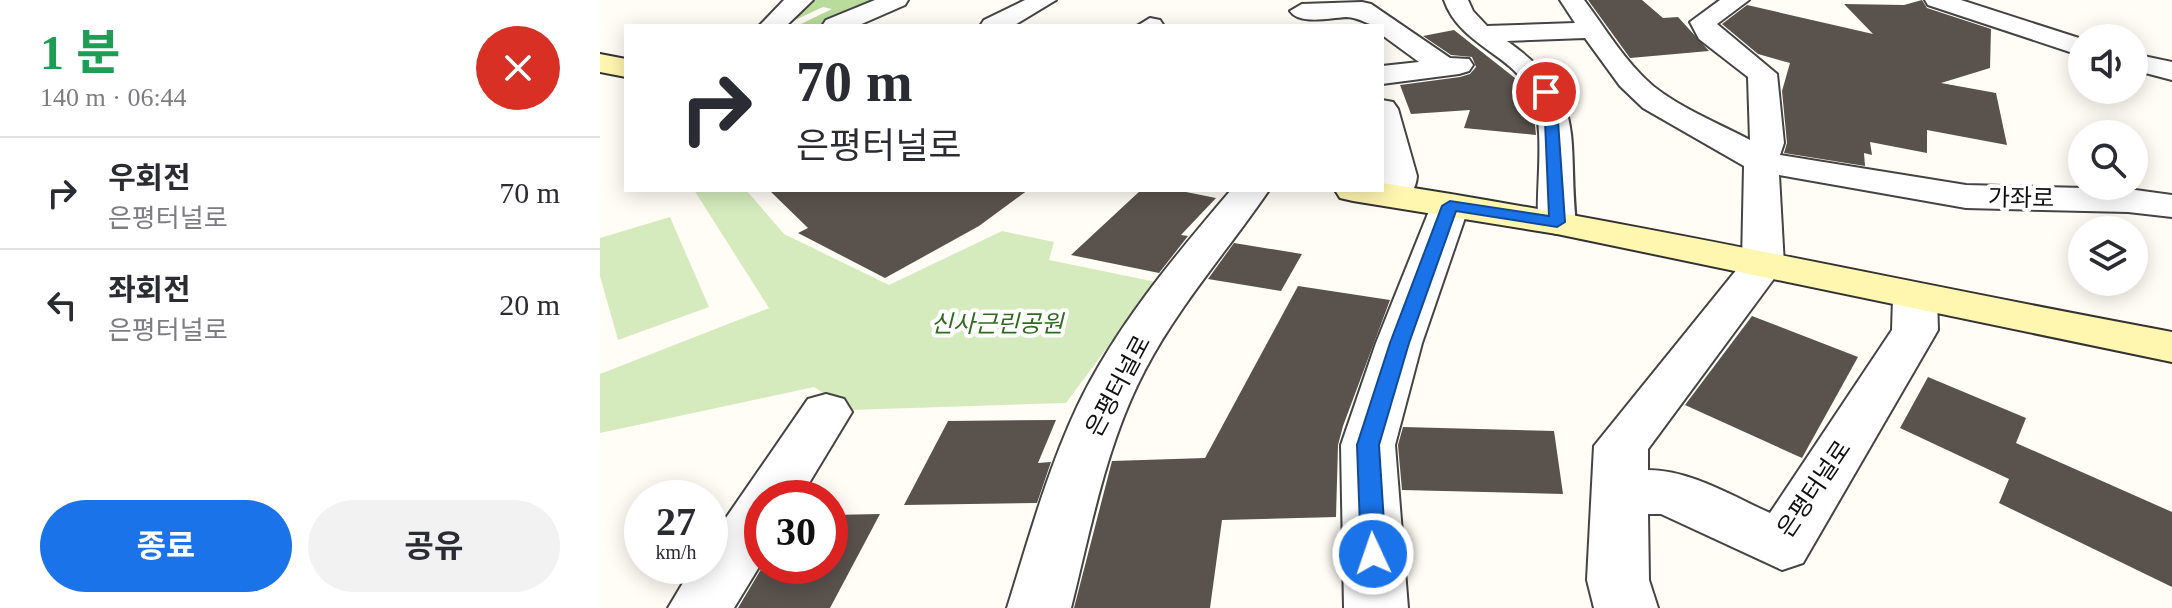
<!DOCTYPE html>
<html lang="ko">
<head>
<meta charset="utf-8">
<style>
	:root { --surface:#fff; --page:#f2f2f3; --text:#2b2b33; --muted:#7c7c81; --line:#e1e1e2; --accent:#1a73e8 }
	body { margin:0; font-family:"Times New Roman","Noto Sans KR",serif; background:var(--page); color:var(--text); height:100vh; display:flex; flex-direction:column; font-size:30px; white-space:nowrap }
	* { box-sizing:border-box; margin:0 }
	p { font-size:26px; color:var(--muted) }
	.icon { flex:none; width:44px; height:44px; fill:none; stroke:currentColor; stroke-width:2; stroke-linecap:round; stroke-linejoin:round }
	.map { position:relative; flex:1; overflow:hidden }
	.drawer { display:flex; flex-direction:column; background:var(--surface); width:600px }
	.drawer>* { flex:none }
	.hud { position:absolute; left:24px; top:24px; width:760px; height:168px; border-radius:0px; box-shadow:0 4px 20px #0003; background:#fff; color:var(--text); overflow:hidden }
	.buttons { position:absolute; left:1468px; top:24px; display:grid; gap:16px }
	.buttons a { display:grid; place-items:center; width:80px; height:80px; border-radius:50%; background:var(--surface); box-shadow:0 4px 20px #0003; font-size:40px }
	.speed { position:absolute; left:24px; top:480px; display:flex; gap:16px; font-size:40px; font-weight:700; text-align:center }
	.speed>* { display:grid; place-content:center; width:104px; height:104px; border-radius:50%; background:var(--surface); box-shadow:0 4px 20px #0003; line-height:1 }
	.speed small { font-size:20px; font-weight:400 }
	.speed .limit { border:12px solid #d22; background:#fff; color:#111 }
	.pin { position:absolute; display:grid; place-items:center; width:68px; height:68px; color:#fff; margin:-34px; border:4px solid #fff; border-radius:50%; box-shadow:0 2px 8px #0007 }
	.me { position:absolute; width:88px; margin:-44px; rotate:357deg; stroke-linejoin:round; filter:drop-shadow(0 0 6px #0008) }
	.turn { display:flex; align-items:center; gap:28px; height:168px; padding:0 40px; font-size:36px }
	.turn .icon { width:104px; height:104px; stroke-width:2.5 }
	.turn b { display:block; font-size:56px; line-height:68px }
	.round { display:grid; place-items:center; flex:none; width:84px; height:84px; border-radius:42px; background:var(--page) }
	.head { display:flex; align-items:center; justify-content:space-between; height:136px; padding:0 40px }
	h1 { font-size:48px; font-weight:700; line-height:60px; color:#1e9e55 }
	.cta { display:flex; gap:16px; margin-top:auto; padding:16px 40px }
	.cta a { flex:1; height:92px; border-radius:48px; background:var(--accent); color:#fff; font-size:32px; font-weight:700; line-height:92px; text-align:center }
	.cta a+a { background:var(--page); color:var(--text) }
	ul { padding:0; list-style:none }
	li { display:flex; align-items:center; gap:24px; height:112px; padding:0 40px; border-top:2px solid var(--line) }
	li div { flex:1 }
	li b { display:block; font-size:30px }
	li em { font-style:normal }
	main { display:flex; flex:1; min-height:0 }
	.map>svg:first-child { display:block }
</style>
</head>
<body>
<main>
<section class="drawer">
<div class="head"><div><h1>1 분</h1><p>140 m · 06:44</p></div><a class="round" style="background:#d93025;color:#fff"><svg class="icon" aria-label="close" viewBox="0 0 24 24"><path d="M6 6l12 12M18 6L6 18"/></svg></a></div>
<ul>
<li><svg class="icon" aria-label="right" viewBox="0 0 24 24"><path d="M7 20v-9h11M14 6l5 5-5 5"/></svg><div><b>우회전</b><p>은평터널로</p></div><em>70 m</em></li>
<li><svg class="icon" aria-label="left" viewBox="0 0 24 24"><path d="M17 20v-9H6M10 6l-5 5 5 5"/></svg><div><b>좌회전</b><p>은평터널로</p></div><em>20 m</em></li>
</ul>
<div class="cta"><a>종료</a><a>공유</a></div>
</section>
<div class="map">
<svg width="1572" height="608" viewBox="0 0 1572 608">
	<rect width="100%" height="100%" fill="#fffdf5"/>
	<g fill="#d5ebbd">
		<polygon points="94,190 146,190 184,234 289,285 402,231 454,242 449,260 556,282 466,403 250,410 214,387 0,433 0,374 169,308"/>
		<polygon points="70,217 109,307 18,340 0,276 0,238"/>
	</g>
	<polygon fill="#b9dc9c" points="212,0 284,0 224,26 197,26 232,9 223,7 182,26"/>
	<g fill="#5a524d">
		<polygon points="988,0 1042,0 1063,18 1078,17 1109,51 1030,58"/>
		<polygon points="1322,0 1327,8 1391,29 1390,68 1341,83 1396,93 1407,145 1327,130 1327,153 1270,142 1272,155 1264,153 1265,166 1184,153 1187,143 1182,91 1190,63 1158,54 1122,24 1147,5 1273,34 1244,4 1304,5"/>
		<polygon points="854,30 920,82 933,107 936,135 864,128 870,110 811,114 800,85 860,77 870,74 876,67 872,57 851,55 823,36"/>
		<polygon points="169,190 428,190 379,226 285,278 198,233 208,228"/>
		<polygon points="541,190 576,190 616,198 581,235 588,236 559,273 471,255"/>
		<polygon points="634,243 702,254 681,291 608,279"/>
		<polygon points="698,286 790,300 743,426 738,445 736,517 622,520 610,608 474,608 512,461 605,458"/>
		<polygon points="1152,316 1258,357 1202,458 1085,405"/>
		<polygon points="1328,377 1426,418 1416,443 1572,512 1572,587 1399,503 1409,479 1300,428"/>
		<polygon points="456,420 438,463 451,462 437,503 304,505 348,421"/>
		<polygon points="803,427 954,431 963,494 802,490 798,445"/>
		<polygon points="280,514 230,608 138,608 163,566 230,566 230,515"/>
	</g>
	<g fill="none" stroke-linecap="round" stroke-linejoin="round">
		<g stroke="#444" stroke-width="4">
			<g id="minor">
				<polygon points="184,0 213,0 186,26 159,26"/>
				<polygon points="275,0 308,0 305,5 257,26 222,26 226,20"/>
				<polygon points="425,0 456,0 413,26 380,26 384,20"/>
				<path d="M844 0H868L873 11 887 26 975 23 960 0H984C1006 29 1025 62 1053 86 1082 109 1118 123 1150 140L1148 77 1099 39 1090 22 1120 0H1149L1117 24 1177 74 1184 143 1180 155 1366 185 1528 189 1572 195V217L1528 212 1366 208 1179 175 1184 265 1048 449V470C1090 470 1132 496 1170 513L1292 330 1293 298 1300 289 1315 285 1330 289 1337 298 1338 330 1203 563 1182 570 1061 514H1048L1049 580 1058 608H994L987 580 994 446 1142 263 1144 166 1043 108 1020 86 985 38 907 41C989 99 967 135 976 222L971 230 957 234 943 230 938 222C936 185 946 126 931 93 913 54 860 46 844 0Z"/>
				<polygon points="1325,0 1361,0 1482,39 1482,56 1328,5"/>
				<path d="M762 2 771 4 850 58 869 59 873 65 869 71 859 74 782 84V66L819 62 782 35V26C767 26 760 17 746 17 730 18 699 25 690 11L702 4Z"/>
				<polygon points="550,18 560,20 564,26 537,26"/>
				<polygon points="1534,54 1572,62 1572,80 1534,70"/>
				<path d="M782 100 793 102 798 109 817 176C815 199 797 209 776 204L771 196 775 190H782Z"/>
				<path d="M631 190H669C628 250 579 305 545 370 506 444 491 528 471 608H407C428 541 447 471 477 407 515 327 574 257 631 190Z"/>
				<polygon points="850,195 863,198 869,206 822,343 795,445 808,608 744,608 741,445 776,343 831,206 837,198"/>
				<polygon points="226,394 244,399 252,412 200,498 162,498 162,562 134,608 68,608 93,566 110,566 110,541 208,399"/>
			</g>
		</g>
		<g stroke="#333" stroke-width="4">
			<g id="secondary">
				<polygon points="0,54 26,59 26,77 0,72"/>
				<path d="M782 183C1047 224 1308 283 1572 332V362L957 234 753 201 740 198 735 190H782Z"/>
			</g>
		</g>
		<use href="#minor" fill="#fff" fill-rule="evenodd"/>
		<use href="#secondary" fill="#fff6b0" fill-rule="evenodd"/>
	</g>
	<polygon fill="#1a73e8" stroke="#114b97" stroke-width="2" points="946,88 952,92 958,121 965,222 957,227 856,211 809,343 779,445 786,554 782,561 773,564 764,561 761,554 757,445 790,343 842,206 850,201 949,216 945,121 940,92"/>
	<g text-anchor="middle" stroke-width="8" stroke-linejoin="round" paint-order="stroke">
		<g font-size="24" fill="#111" stroke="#fff">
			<text transform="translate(1421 198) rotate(1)" y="8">가좌로</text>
			<text transform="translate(518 386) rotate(-62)" y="8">은평터널로</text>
			<text transform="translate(1214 489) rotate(-56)" y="8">은평터널로</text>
		</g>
		<g font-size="24" font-style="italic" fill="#2f6b1f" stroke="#fff">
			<text x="397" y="332">신사근린공원</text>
		</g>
	</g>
</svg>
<div class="buttons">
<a><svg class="icon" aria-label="sound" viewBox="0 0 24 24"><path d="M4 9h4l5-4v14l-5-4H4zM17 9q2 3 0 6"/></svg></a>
<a><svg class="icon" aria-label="search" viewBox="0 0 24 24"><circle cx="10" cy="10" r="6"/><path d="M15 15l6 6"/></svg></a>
<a><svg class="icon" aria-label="layers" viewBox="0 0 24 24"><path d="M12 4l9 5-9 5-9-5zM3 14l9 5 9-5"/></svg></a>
</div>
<div class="speed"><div>27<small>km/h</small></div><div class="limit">30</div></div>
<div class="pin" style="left:946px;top:92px;background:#d93025"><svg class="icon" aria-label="arrive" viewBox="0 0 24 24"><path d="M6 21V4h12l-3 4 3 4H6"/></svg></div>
<svg class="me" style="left:773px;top:554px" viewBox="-20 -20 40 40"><circle r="17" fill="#1a73e8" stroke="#fff" stroke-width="3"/><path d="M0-11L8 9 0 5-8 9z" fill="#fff"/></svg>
<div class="hud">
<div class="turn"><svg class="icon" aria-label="right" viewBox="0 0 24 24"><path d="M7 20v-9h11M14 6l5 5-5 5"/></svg><div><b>70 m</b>은평터널로</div></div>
</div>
</div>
</main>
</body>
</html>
